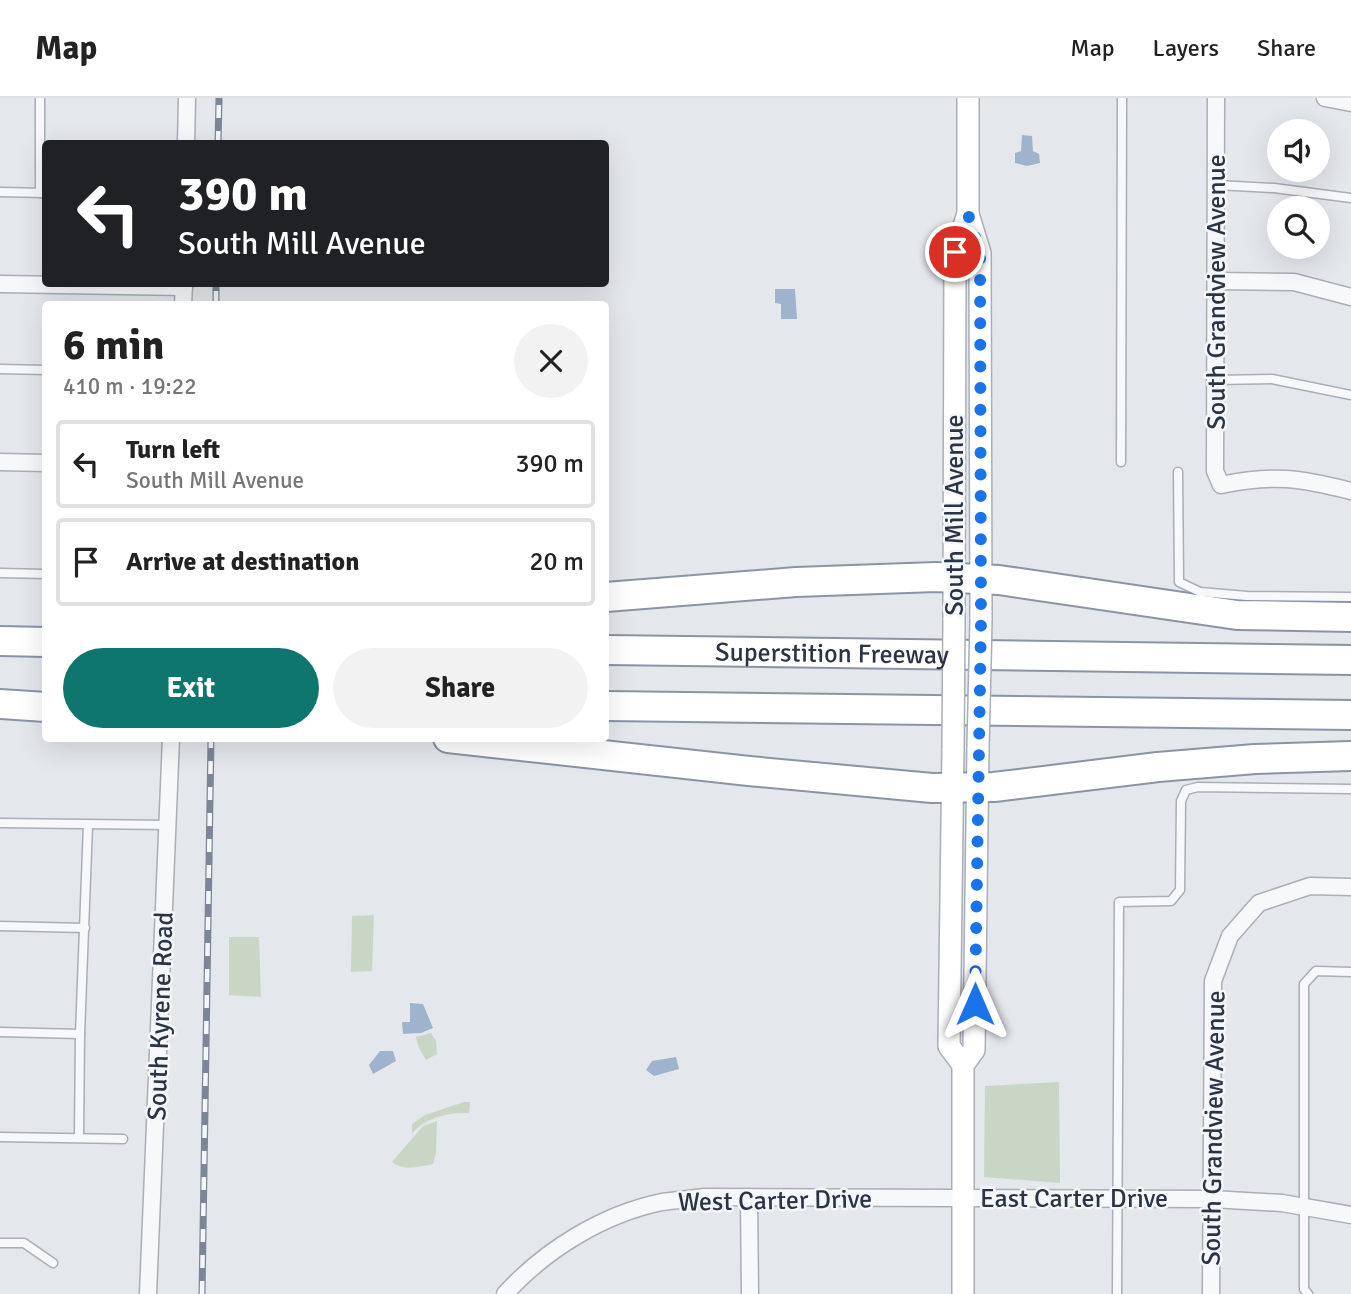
<!DOCTYPE html>
<html lang="en">
<head>
<meta charset="utf-8">
<style>
	:root { --surface:#fff; --page:#f2f2f2; --text:#222; --muted:#767676; --line:#e0e0e0; --accent:#0f766e }
	body { margin:0; font-family:Signika,sans-serif; background:var(--page); color:var(--text); height:100vh; display:flex; flex-direction:column; font-size:26px; white-space:nowrap }
	* { box-sizing:border-box; margin:0 }
	p { font-size:23px; color:var(--muted) }
	.icon { flex:none; width:38px; height:38px; fill:none; stroke:currentColor; stroke-width:2; stroke-linecap:round; stroke-linejoin:round }
	.map { position:relative; flex:1; overflow:hidden }
	.panel { position:absolute; left:42px; top:203px; width:567px; height:441px; display:flex; flex-direction:column; background:var(--surface); border-radius:7px; box-shadow:0 7px 28px #0002 }
	.panel>* { flex:none }
	.top-card { position:absolute; left:42px; top:42px; width:567px; height:147px; border-radius:7px; box-shadow:0 7px 28px #0002; background:#202124; color:#fff; overflow:hidden }
	.tools { position:absolute; left:1267px; top:21px; display:grid; gap:14px }
	.tools a { display:grid; place-items:center; width:63px; height:63px; border-radius:50%; background:var(--surface); box-shadow:0 7px 28px #0002; font-size:35px }
	.pin { position:absolute; display:grid; place-items:center; width:60px; height:60px; color:#fff; margin:-30px; border:4px solid #fff; border-radius:50%; box-shadow:0 2px 7px #0007 }
	.me { position:absolute; width:77px; margin:-38px; rotate:0deg; stroke-linejoin:round; filter:drop-shadow(0 0 5px #0008) }
	.turn { display:flex; align-items:center; gap:24px; height:147px; padding:0 21px; font-size:32px }
	.turn .icon { width:91px; height:91px; stroke-width:2.5 }
	.turn b { display:block; font-size:49px; line-height:60px }
	.round { display:grid; place-items:center; flex:none; width:74px; height:74px; border-radius:37px; background:var(--page) }
	.summary { display:flex; align-items:center; justify-content:space-between; height:119px; padding:0 21px }
	h1 { font-size:42px; font-weight:700; line-height:52px }
	.cta { display:flex; gap:14px; margin-top:auto; padding:14px 21px }
	.cta a { flex:1; height:80px; border-radius:42px; background:var(--accent); color:#fff; font-size:28px; font-weight:700; line-height:80px; text-align:center }
	.cta a+a { background:var(--page); color:var(--text) }
	ul { padding:0; list-style:none }
	li { display:flex; align-items:center; gap:21px; height:88px; margin:0 14px 10px; padding:0 7px; border:4px solid var(--line); border-radius:7px }
	li div { flex:1 }
	li b { display:block; font-size:26px }
	li em { font-style:normal }
	header { display:flex; align-items:center; gap:42px; box-sizing:border-box; height:98px; padding:0 35px; background:var(--surface); border-bottom:2px solid var(--line) }
	header strong { font-size:33px }
	nav { display:flex; gap:38px; margin-inline-start:auto; font-size:24px }
	.map>svg:first-child { display:block }
</style>
</head>
<body>
<header>
<strong>Map</strong>
<nav><a>Map</a><a>Layers</a><a>Share</a></nav>
</header>
<div class="map">
<svg width="1351" height="1196" viewBox="0 0 1351 1196">
	<rect width="100%" height="100%" fill="#e4e7ec"/>
	<g fill="#c9d6c5">
		<polygon points="374,817 372,873 351,874 352,818"/>
		<polygon points="229,839 259,839 261,899 229,897"/>
		<polygon points="431,935 436,943 437,956 426,962 419,950 416,939"/>
		<polygon points="1059,984 1060,1085 984,1079 985,988"/>
		<path d="M464 1004H470L469 1015C448 1014 427 1019 412 1035V1026L425 1017Z"/>
		<path d="M437 1023 436 1055 433 1066C420 1069 402 1073 392 1064L423 1028Z"/>
	</g>
	<g fill="#9fb4cc">
		<polygon points="1022,37 1032,38 1033,53 1039,56 1040,65 1027,68 1015,65 1015,55 1021,53"/>
		<polygon points="775,191 795,191 797,221 781,221 781,206 775,205"/>
		<polygon points="410,905 423,906 433,930 421,935 403,936 402,924 410,924"/>
		<polygon points="380,953 393,953 396,963 373,976 369,967"/>
		<polygon points="676,959 679,971 654,978 646,972 652,963"/>
	</g>
	<g fill="none" stroke-linecap="round" stroke-linejoin="round">
		<g stroke="#a9aeb7" stroke-width="11">
			<g id="service">
				<polyline points="1217,87 1274,90 1351,100"/>
				<polyline points="0,94 46,95"/>
				<polyline points="40,95 40,0"/>
				<polyline points="0,271 46,272"/>
				<polyline points="1216,282 1272,281 1351,297"/>
				<polyline points="1121,364 1122,0"/>
				<polyline points="1178,374 1179,484 1200,494 1247,498 1351,499"/>
				<polyline points="0,475 46,476"/>
				<polyline points="0,725 167,727"/>
				<polyline points="0,828 85,830"/>
				<polyline points="0,934 80,936"/>
				<polyline points="0,1039 123,1041"/>
				<polyline points="79,1039 80,936 88,727"/>
				<polyline points="0,1145 24,1145 53,1165"/>
				<polyline points="1117,1196 1119,804 1171,803 1180,792 1181,703 1186,692 1198,689 1351,691"/>
				<polyline points="1308,1196 1304,1191 1304,886 1316,873 1351,874"/>
			</g>
		</g>
		<g stroke="#a9aeb7" stroke-width="19">
			<g id="minor">
				<path d="M1216 0 1215 373 1221 387C1273 376 1300 380 1351 393"/>
				<polyline points="1325,0 1351,5"/>
				<polyline points="186,46 187,0"/>
				<polyline points="1217,183 1294,184 1351,199"/>
				<polyline points="0,186 184,189"/>
				<polyline points="183,206 184,186"/>
				<polyline points="0,364 46,365"/>
				<polyline points="749,1099 750,1196"/>
				<polyline points="148,1196 171,640"/>
				<path d="M505 1196C545 1152 603 1116 662 1104 676 1102 691 1101 705 1099L1212 1101 1282 1105 1351 1117"/>
				<polyline points="1211,1196 1213,883 1230,838 1259,805 1310,788 1351,789"/>
			</g>
		</g>
		<g stroke="#a9aeb7" stroke-width="24">
			<g id="secondary">
				<polyline points="968,116 980,155 981,522"/>
				<polyline points="954,522 955,154 968,116 968,0"/>
				<polyline points="953,651 949,948 963,967"/>
				<polyline points="963,1196 963,967 974,952 978,650"/>
			</g>
		</g>
		<g stroke="#8b94a3" stroke-width="32">
			<g id="motorway">
				<polyline points="606,499 796,484 936,479 999,482 1237,517 1351,519"/>
				<polyline points="0,543 46,544"/>
				<path id="s1" d="M606 552 1351 562"/>
				<polyline points="0,606 46,609"/>
				<polyline points="606,608 1351,617"/>
				<polyline points="448,640 749,673 932,690 994,689 1158,669 1255,661 1351,658"/>
			</g>
		</g>
		<use href="#service" stroke="#f7f8fa" stroke-width="8"/>
		<use href="#minor" stroke="#f7f8fa" stroke-width="16"/>
		<use href="#secondary" stroke="#fff" stroke-width="21"/>
		<use href="#motorway" stroke="#fff" stroke-width="28"/>
		<g stroke="#7d8696" stroke-width="7">
			<g id="rail">
				<polyline points="218,46 219,0"/>
				<polyline points="216,206 216,186"/>
				<polyline points="202,1196 211,640"/>
			</g>
		</g>
		<use href="#rail" stroke="#f4f6f9" stroke-width="4.5" stroke-dasharray="13" stroke-linecap="butt"/>
		<g stroke="#a9aeb7" stroke-width="24" stroke-linecap="butt">
			<g id="secondary-bridge">
				<polyline points="978,650 981,522"/>
				<polyline points="953,651 954,522"/>
			</g>
		</g>
		<use href="#secondary-bridge" stroke="#fff" stroke-width="21"/>
	</g>
	<g fill="none" stroke-linecap="round" stroke-linejoin="round">
		<polyline stroke="#1a73e8" stroke-width="12" stroke-dasharray="0 21.6" points="955,154 968,116 980,155 981,522 975,906"/>
	</g>
	<g text-anchor="middle" stroke-width="5" stroke-linejoin="round" paint-order="stroke">
		<g font-size="26" fill="#2b3445" stroke="#f4f6f9">
			<text transform="translate(1216 194) rotate(-90)" y="9">South Grandview Avenue</text>
			<text transform="translate(954 417) rotate(-90)" y="9">South Mill Avenue</text>
			<text dy="9" stroke="none"><textPath href="#s1" startOffset="226">Superstition Freeway</textPath></text>
			<text transform="translate(160 918) rotate(-88)" y="9">South Kyrene Road</text>
			<text transform="translate(1213 1030) rotate(-89)" y="9">South Grandview Avenue</text>
			<text x="1074" y="1109">East Carter Drive</text>
			<text transform="translate(775 1102) rotate(-1)" y="9">West Carter Drive</text>
		</g>
	</g>
</svg>
<div class="tools">
<a><svg class="icon" aria-label="sound" viewBox="0 0 24 24"><path d="M4 9h4l5-4v14l-5-4H4zM17 9q2 3 0 6"/></svg></a>
<a><svg class="icon" aria-label="search" viewBox="0 0 24 24"><circle cx="10" cy="10" r="6"/><path d="M15 15l6 6"/></svg></a>
</div>
<div class="pin" style="left:955px;top:154px;background:#d93025"><svg class="icon" aria-label="arrive" viewBox="0 0 24 24"><path d="M6 21V4h12l-3 4 3 4H6"/></svg></div>
<svg class="me" style="left:975px;top:906px" viewBox="-20 -20 40 40"><path d="M0-17L14 15 0 8-14 15z" fill="#1a73e8" stroke="#fff" stroke-width="4"/></svg>
<div class="top-card">
<div class="turn"><svg class="icon" aria-label="left" viewBox="0 0 24 24"><path d="M17 20v-9H6M10 6l-5 5 5 5"/></svg><div><b>390 m</b>South Mill Avenue</div></div>
</div>
<section class="panel">
<div class="summary"><div><h1>6 min</h1><p>410 m · 19:22</p></div><a class="round"><svg class="icon" aria-label="close" viewBox="0 0 24 24"><path d="M6 6l12 12M18 6L6 18"/></svg></a></div>
<ul>
<li><svg class="icon" aria-label="left" viewBox="0 0 24 24"><path d="M17 20v-9H6M10 6l-5 5 5 5"/></svg><div><b>Turn left</b><p>South Mill Avenue</p></div><em>390 m</em></li>
<li><svg class="icon" aria-label="arrive" viewBox="0 0 24 24"><path d="M6 21V4h12l-3 4 3 4H6"/></svg><div><b>Arrive at destination</b></div><em>20 m</em></li>
</ul>
<div class="cta"><a>Exit</a><a>Share</a></div>
</section>
</div>
</body>
</html>
